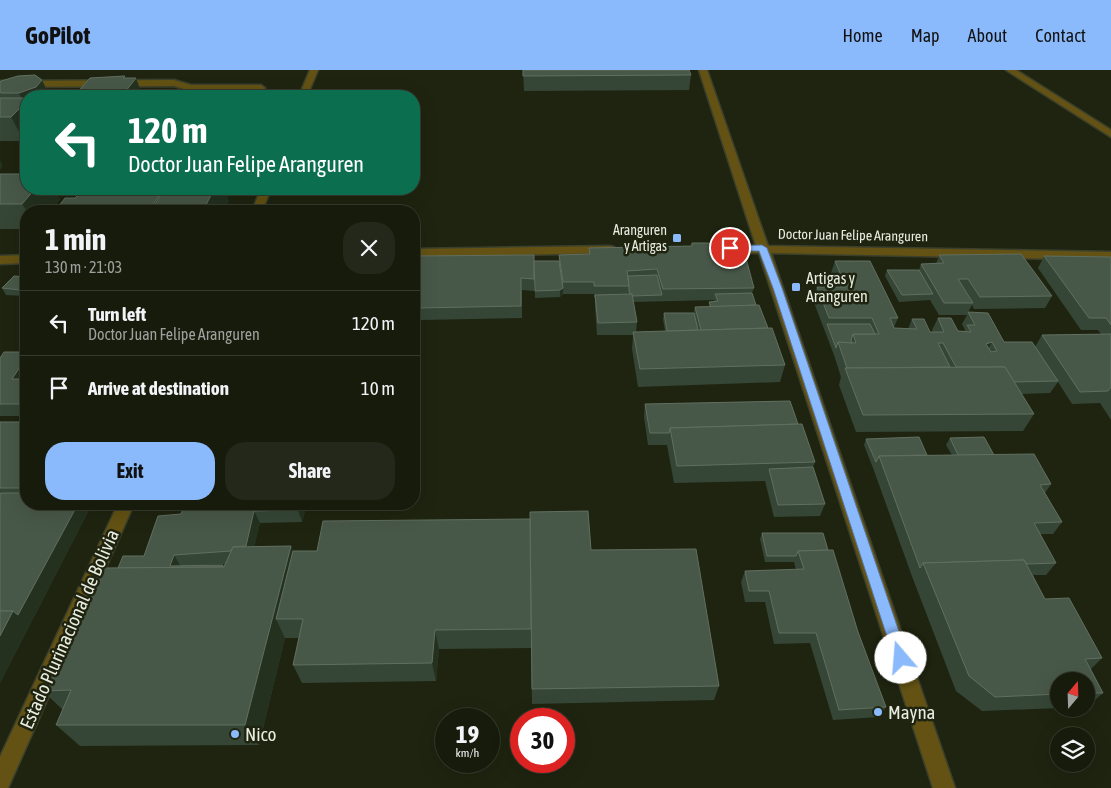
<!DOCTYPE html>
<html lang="en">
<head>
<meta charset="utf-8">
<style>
	:root { --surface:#171b0c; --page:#24281a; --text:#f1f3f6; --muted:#9ea19d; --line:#36392d; --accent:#8abafc }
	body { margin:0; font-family:"Asap Condensed",sans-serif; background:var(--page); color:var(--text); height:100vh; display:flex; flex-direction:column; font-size:19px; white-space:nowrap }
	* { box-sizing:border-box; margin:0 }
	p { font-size:16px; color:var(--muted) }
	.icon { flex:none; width:28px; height:28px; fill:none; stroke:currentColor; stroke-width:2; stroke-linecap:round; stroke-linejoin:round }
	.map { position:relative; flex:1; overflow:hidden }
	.drawer { position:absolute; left:20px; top:135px; width:400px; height:305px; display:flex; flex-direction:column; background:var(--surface); border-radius:20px; box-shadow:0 5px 20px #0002,0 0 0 1px var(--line) }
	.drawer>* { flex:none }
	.banner { position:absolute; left:20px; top:20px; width:400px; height:105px; border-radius:20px; box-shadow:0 5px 20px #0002,0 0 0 1px var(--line); background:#0b6e4f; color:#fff; overflow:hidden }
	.needle { width:32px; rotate:19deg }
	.fabs { position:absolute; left:1050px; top:602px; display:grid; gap:10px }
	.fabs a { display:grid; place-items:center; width:45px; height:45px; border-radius:50%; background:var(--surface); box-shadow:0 5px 20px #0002,0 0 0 1px var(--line); font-size:25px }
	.speed { position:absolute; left:435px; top:638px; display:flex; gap:10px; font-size:25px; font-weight:700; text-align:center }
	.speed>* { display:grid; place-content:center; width:65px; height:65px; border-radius:50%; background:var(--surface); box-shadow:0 5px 20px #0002,0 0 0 1px var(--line); line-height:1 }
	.speed small { font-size:12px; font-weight:400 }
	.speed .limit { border:8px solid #d22; background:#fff; color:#111 }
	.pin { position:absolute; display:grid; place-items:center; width:42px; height:42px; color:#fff; margin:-21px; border:2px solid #fff; border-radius:50%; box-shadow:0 1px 5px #0007 }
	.me { position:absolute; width:55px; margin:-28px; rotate:342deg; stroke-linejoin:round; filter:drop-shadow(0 0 4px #0008) }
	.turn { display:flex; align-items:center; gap:18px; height:105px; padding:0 25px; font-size:22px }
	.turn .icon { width:65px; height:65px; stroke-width:2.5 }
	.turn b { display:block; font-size:35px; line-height:42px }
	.round { display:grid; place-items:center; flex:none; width:52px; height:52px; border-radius:20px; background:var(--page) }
	.head { display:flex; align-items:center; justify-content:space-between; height:85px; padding:0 25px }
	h1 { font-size:30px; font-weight:700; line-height:38px }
	.cta { display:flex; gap:10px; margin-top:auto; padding:10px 25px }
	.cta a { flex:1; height:58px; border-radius:20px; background:var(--accent); color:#111; font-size:20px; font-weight:700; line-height:58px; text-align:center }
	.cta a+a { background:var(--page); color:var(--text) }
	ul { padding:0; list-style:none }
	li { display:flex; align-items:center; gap:15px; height:65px; padding:0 25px; border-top:1px solid var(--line) }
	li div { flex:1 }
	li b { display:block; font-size:19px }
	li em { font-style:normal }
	header { display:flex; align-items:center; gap:30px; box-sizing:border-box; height:70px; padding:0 25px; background:var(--accent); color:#111 }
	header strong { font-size:24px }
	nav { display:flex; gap:28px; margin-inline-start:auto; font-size:18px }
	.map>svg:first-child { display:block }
</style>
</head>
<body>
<header>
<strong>GoPilot</strong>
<nav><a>Home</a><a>Map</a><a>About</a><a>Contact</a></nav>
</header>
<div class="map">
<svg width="1111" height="718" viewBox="0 0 1111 718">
	<rect width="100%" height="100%" fill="#1f2410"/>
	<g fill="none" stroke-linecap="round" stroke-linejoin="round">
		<g stroke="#3b402d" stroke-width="3">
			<g id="minor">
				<polygon points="310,0 318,0 307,26 299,26"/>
				<polygon points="699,0 707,0 768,176 1111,182 1111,190 771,183 955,718 933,718 759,183 723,183 717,179 723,175 756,176"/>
				<polygon points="1006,0 1016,0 1111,60 1111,67"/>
				<polygon points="174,10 191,15 261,15 265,18 261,21 191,21 174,16 0,17 0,11"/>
				<polygon points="261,119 271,119 262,141 252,141"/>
				<polygon points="610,176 614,177 616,180 614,183 414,187 414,179"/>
				<polygon points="26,185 26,193 0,194 0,186"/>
				<polygon points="118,434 134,434 8,718 0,718 0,687"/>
			</g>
		</g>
		<use href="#minor" fill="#635213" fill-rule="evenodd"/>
	</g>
	<g fill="#354636" fill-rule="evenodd">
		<polygon points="523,0 691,5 689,20 524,21"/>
		<polygon points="42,10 47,21 26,26 26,68 24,71 0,71 0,12"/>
		<polygon points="0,104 60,129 50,141 26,141 26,159 0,159"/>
		<path d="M692 173 754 218 752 223 756 235 768 258 785 295 780 312 638 317 632 279 633 265H597L595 237V228H594V224H563L560 227 535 228 534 191H559V185L589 184V178L691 176ZM714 230 715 231 709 232V237H695L694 243H664L663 249 665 261 636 262 637 252 633 232Z"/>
		<polygon points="939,185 1052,226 1045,238 974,239 972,235 968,242 1004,272 1035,277 1042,265 1101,264 1098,260 1081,260 1038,198 1044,186 1111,187 1111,350 1100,333 1072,334 1058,312 1050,323 1021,324 1034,344 1023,361 856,362 839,315 841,307 834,285 813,230 817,217 837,217 831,203 835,191 898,248 894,257 894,258 908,259 912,249 930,262 933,262 932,260 938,248 958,261 964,261 965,260 962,254 967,245 939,245 930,230 899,232 885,206 887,200 919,200 921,194 936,194"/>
		<polygon points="414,186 535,197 534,221 522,220 522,248 421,250 416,273 414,273"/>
		<polygon points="26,207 26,224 24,226 6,225 2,218"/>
		<polygon points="26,282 26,346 0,346 0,288"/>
		<polygon points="645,334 798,354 815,392 813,397 825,434 820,446 774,447 765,411 674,413 667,375 648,375 644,347"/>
		<polygon points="0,352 26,352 26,434 92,434 0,613"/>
		<polygon points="950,368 994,385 1051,414 1045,423 1062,452 1053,464 1040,464 1056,493 1046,505 1033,505 1045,529 1102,588 1091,599 1103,623 1087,637 1086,637 1086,611 1059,611 1059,638 982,641 956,621 913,509 873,398 864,375 866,369 927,385 952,385 946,375"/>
		<path d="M307 434 302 452 260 453 254 476H291L293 481 591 480 719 616 714 630 532 634 531 578 439 579 436 611 302 613 293 595 299 568H285L259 675 80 676 56 655 63 640 43 621 103 498H118L144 486 158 446ZM225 494 224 496 223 495H207Z"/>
		<polygon points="762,463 828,480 858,562 886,637 879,647 833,650 810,573 774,574 765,532 745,532 741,512 745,501 796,500 794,492 765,492 760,469"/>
	</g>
	<g fill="#24311f">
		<polygon points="125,6 129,16 136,8 140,19 134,26 122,26 123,8"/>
		<polygon points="42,10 47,21 42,26 26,26 26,68 24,71 11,47 24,34 19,23"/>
		<polygon points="0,90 3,96 0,100"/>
		<polygon points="35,119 54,119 60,129 50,141 27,141 22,134"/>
		<polygon points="163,119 181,119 174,141 149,141"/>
		<polygon points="214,119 225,119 229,131 224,141 203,141"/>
		<polygon points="26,214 26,224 24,226 20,220"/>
		<polygon points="563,218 563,224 560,227 560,220"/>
		<polygon points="419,238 421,250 416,273 414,261"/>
		<polygon points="992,272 985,284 986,274"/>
		<polygon points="26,288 26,313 12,309"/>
		<polygon points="26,355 26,373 20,365"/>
		<polygon points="78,434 92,434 0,613 0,566 13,541"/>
		<polygon points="299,434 307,434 302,452 298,440"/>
		<polygon points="254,441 260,453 251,492 245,480"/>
		<polygon points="291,476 301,501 276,549 285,568 259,675 245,655"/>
		<polygon points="174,485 181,497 170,496"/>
		<polygon points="435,560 439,579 436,611 432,593"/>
	</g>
	<g fill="#485848" stroke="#616f60" fill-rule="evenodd">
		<polygon points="523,0 689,0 691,5 523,6"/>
		<polygon points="35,5 42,10 36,17 19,23 1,23 0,22 0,12 1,11 18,6"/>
		<polygon points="125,6 123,8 136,8 122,26 74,26 90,8"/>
		<polygon points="0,28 26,28 26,32 11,47 0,47"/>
		<polygon points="0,104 26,104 26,119 35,119 22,134 0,134"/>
		<polygon points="95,119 163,119 149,141 55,141 65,128 75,128 78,125 90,125"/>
		<polygon points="164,119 214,119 203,141 151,141"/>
		<polygon points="692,173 732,173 743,177 754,218 663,219 657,199 627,201 629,216 594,216 594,212 563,212 559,185 590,184 589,178 692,176"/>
		<polygon points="1021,184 1052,226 980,227 968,209 958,209 973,233 944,233 921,194 944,193 939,185"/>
		<polygon points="534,185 534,209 521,208 521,236 419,238 414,261 414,186"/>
		<polygon points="1044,186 1111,187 1111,255 1106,248 1089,248"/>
		<polygon points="534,191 559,191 563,218 560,220 535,221"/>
		<path d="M835 191H870L898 248H890L894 258 917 259 912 249H924L930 262H944L938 248H951L958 261 971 262 967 255H975L968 242 988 243 1004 272H1032L1058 311 1014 312 1005 297H956L943 273H938L950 297 847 298 838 272 856 273 853 264H879L872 248H829L817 217H846ZM992 272 997 281 991 282 986 274Z"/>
		<polygon points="887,200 919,200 933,224 902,225"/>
		<polygon points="657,205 662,225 632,226 632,224 630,224 629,221 629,216 628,206"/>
		<polygon points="14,206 26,207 26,214 20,220 2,218"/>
		<polygon points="752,223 756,235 711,237 709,232 718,231 715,224"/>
		<polygon points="632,224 637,252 598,253 595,225"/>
		<polygon points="759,235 768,258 701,260 695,237"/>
		<polygon points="664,243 694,243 698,260 667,261"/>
		<polygon points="827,254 870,254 875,264 853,264 851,270 852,273 838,272 836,278"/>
		<polygon points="772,258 785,295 640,299 633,262"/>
		<polygon points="1111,264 1111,317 1108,321 1080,322 1042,265"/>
		<polygon points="4,282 26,282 26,288 12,309 26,309 26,334 0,334 0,288"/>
		<polygon points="1005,297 1034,344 863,345 845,298"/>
		<polygon points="790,331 798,354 670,358 669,363 650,363 645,334"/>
		<polygon points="0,352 26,352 26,355 20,365 26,365 26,418 0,418"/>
		<polygon points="802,354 815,392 677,396 670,358"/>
		<polygon points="919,367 927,385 879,386 876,392 866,369"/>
		<polygon points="984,367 994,385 958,385 950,368"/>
		<polygon points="1034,384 1051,414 1040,415 1062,452 1034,453 1056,493 1027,494 1024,490 923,493 920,498 879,386"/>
		<polygon points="813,397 825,434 778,435 769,399"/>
		<polygon points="1,423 26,423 26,434 78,434 18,545 13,541 0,541 0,424"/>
		<polygon points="185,434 299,434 298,440 254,441 246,476 233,477 231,481 174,485 170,496 223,495 222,497 118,498 123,486 144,486 158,446 181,444"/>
		<polygon points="588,441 591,480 696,479 719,616 532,619 530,442"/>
		<polygon points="530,449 531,559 435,560 432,593 293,595 303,549 276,549 293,481 317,481 323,451"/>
		<polygon points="762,463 823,463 828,480 798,481 796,486 767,486"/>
		<polygon points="291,476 245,655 56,655 71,620 43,621 99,496 103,498 224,497 233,477"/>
		<polygon points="833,480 858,562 886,637 839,640 816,563 779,563 769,521 749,521 745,501 804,499 798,481"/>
		<polygon points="1024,490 1045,529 1069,528 1102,588 1085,589 1103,623 1086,623 1086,611 1059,611 1059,624 995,627 969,606 923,493"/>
		<polygon points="0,541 13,541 0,566"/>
	</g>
	<polygon fill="#8abafc" stroke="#5a79a4" points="762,175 767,178 782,218 908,588 906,593 901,595 896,593 894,588 773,218 759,181 730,181 725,178 730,176"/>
	<g fill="#8abafc" stroke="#1f2410" stroke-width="2">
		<rect x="672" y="163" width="10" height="10" rx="2.5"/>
		<rect x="791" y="212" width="10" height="10" rx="2.5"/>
		<circle cx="878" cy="642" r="5"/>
		<circle cx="235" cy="664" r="5"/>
	</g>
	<g text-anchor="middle" stroke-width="5" stroke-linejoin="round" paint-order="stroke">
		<g font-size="14" fill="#e9ede0" stroke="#1f2410" text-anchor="end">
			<text x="667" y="165">Aranguren<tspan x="667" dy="16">y Artigas</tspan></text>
		</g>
		<g font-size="14" fill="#e9ede0" stroke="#1f2410">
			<text transform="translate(853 165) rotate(1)" y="5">Doctor Juan Felipe Aranguren</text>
		</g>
		<g font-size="16" fill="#e9ede0" stroke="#1f2410" text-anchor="start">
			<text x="806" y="214">Artigas y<tspan x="806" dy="18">Aranguren</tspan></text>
		</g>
		<g font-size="19" fill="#e9ede0" stroke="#1f2410">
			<text transform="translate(69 559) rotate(-66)" y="7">Estado Plurinacional de Bolivia</text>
		</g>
		<g font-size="19" fill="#e9ede0" stroke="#1f2410" text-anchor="start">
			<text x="888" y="649">Mayna</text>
			<text x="245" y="671">Nico</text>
		</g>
	</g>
</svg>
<div class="fabs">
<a><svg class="needle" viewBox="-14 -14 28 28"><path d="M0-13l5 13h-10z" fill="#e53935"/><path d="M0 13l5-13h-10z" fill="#9ea19d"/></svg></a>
<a><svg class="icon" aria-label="layers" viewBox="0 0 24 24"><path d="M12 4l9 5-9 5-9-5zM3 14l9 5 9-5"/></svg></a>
</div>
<div class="speed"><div>19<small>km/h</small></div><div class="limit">30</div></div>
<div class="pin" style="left:730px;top:178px;background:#d93025"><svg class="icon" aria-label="arrive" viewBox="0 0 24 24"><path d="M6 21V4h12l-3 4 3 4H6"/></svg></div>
<svg class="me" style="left:901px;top:588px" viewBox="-20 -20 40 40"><circle r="19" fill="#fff"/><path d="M0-13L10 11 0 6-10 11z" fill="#8abafc"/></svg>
<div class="banner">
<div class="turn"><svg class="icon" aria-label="left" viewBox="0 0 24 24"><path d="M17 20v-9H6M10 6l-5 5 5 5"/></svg><div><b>120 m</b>Doctor Juan Felipe Aranguren</div></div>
</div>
<section class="drawer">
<div class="head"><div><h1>1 min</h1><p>130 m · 21:03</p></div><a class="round"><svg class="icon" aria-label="close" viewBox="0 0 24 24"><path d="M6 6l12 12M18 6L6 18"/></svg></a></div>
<ul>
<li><svg class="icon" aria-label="left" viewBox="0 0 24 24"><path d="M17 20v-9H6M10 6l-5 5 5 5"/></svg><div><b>Turn left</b><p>Doctor Juan Felipe Aranguren</p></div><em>120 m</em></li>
<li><svg class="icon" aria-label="arrive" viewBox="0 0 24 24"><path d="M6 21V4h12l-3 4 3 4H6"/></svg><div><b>Arrive at destination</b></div><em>10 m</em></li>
</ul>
<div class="cta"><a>Exit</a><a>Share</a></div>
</section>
</div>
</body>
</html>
